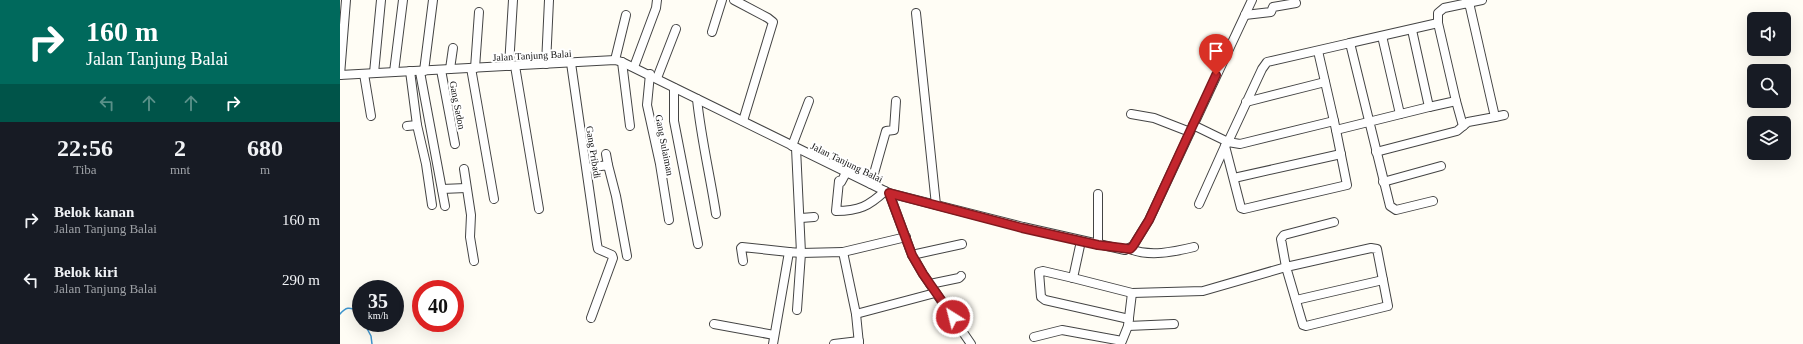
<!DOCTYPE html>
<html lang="id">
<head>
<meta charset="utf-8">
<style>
	:root { --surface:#171b24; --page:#20242c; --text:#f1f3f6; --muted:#9ea1a6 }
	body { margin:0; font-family:Georgia,serif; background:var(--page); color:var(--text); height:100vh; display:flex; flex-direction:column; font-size:15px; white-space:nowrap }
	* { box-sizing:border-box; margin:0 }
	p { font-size:13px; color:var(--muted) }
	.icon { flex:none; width:22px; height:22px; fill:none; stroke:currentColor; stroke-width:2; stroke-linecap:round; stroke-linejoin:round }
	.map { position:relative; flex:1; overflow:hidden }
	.drawer { display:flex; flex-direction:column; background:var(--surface); width:340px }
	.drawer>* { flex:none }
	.top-card { background:#00695c; color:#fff; overflow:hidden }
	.fabs { position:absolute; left:1407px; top:12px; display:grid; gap:8px }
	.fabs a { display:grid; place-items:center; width:44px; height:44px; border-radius:6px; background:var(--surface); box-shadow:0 4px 16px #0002; font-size:20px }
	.speed { position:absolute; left:12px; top:280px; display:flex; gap:8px; font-size:20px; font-weight:700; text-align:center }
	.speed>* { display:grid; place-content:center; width:52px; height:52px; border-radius:50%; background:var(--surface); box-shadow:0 4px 16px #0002; line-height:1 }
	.speed small { font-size:10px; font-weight:400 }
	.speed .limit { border:6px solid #d22; background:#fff; color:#111 }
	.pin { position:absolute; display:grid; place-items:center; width:34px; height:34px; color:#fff; margin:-41px -17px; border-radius:50% 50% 50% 0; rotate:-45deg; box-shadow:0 0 4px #0007 }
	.pin .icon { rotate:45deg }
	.me { position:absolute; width:44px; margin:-22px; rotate:324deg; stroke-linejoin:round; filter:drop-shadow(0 0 3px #0008) }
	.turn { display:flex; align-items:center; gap:14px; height:84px; padding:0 20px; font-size:18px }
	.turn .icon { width:52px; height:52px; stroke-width:2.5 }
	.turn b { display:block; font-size:28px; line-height:34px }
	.lanes { display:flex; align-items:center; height:38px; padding:0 20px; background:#0003; justify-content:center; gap:20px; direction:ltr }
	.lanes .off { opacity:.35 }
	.eta { display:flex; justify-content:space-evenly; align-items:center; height:68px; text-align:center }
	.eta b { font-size:24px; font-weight:700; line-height:28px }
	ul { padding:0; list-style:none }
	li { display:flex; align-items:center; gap:12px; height:60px; padding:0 20px }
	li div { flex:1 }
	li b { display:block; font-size:15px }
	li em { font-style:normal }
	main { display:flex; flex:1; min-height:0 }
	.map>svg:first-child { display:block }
</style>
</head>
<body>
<main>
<section class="drawer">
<div class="top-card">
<div class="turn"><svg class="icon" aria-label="right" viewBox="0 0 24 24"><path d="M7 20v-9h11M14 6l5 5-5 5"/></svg><div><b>160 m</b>Jalan Tanjung Balai</div></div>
<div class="lanes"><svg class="icon off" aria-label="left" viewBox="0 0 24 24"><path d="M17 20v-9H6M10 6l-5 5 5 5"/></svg><svg class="icon off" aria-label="ahead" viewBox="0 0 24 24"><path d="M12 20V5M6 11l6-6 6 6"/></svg><svg class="icon off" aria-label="ahead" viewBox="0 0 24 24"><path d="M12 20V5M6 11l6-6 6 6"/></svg><svg class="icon" aria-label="right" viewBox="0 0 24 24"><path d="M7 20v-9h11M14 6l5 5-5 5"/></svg></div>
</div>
<div class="eta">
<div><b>22:56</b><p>Tiba</p></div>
<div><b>2</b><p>mnt</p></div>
<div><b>680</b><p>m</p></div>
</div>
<ul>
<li><svg class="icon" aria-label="right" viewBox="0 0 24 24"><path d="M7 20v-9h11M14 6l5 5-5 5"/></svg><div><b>Belok kanan</b><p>Jalan Tanjung Balai</p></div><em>160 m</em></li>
<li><svg class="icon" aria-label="left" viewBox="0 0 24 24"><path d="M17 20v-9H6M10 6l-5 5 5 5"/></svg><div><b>Belok kiri</b><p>Jalan Tanjung Balai</p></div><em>290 m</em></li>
</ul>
</section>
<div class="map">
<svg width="1463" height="344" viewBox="0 0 1463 344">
	<rect width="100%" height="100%" fill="#fffdf5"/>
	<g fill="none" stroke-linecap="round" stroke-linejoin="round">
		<g stroke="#3f96cf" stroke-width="1.5">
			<path d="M0 314C6 307 9 307 17 310L21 317"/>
			<polyline points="24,323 31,336 32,344"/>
		</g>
		<g stroke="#444" stroke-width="10">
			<g id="minor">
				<polyline points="394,0 428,18 433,22 403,121"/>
				<polyline points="576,13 596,205"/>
				<polyline points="905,15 931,12 933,7 956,3"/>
				<polyline points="1072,30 1089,107 996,130 994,121 900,144 888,142 922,69 927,62 1010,43 1050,206 1056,210 1093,201"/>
				<polyline points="372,32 382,0"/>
				<polyline points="1042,36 1060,114"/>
				<polyline points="1010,43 1098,23"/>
				<polyline points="978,51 994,121"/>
				<polyline points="275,60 286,15"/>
				<polyline points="282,62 290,126"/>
				<polyline points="231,63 257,244 258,249 272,255 273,258 251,318"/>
				<polyline points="206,64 209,0"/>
				<polyline points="169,66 173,0"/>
				<polyline points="175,66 199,209"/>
				<polyline points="294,67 316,8 317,0"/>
				<polyline points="131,68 154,199"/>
				<polyline points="135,68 139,12"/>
				<polyline points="110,69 113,48"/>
				<polyline points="101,70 115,144"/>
				<polyline points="70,71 77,125 86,164 92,205"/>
				<polyline points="84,71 93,0"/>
				<polyline points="54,72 63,0"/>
				<polyline points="80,72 105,206"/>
				<polyline points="34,73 41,0"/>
				<polyline points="24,74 31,116"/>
				<polyline points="310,74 307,105 320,164 329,220"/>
				<polyline points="0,75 275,60 282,62 549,193 683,227 785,250 793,246 809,220 912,0"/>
				<polyline points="0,75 6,0"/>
				<polyline points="317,78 336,29"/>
				<polyline points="334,88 334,121 358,244"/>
				<path d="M357 99C361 138 370 175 376 214"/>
				<polyline points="1116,101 1123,126"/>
				<polyline points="906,102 985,82"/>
				<polyline points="1089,107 1116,101 1098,23 1098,13 1104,8 1142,0"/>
				<polyline points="791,114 814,118 850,132"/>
				<polyline points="1155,117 1164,115"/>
				<polyline points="853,125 888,142 885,146 901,208 904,209 1007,185 996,130"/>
				<polyline points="67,126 77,125"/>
				<polyline points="452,146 469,101"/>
				<polyline points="1036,152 1117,131 1128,122 1155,117 1130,7 1128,4"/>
				<polyline points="266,154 268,165"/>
				<polyline points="247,168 268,165 276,196 287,256"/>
				<polyline points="124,169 131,215 130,237 134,261"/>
				<path d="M507 171 501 182 499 181 496 211C519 211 529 206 545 191"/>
				<polyline points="894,178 1001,154"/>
				<polyline points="1043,182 1101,166"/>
				<polyline points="531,184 546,131 554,130 556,101"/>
				<polyline points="102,189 126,188"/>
				<polyline points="549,193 572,255 583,274 631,344"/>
				<polyline points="758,194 758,245"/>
				<polyline points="859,204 885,146"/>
				<polyline points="461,218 474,217"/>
				<polyline points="741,241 733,278 792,293 863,291 946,267 1031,248 1037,249 1048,306 966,326 963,325 946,267 941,239 944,235 994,222"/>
				<path d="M790 249C810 257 833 252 854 247"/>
				<polyline points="503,252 566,237"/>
				<polyline points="572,255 622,244"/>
				<polyline points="403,261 401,248 402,247 449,252"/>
				<polyline points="733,278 703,271 699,272 701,297 705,300 789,319"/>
				<polyline points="590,284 619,278 621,276"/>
				<polyline points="956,300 1043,280"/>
				<polyline points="457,310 461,253 503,252 516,314 519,344"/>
				<polyline points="516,314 595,293"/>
				<polyline points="374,324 434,335"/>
				<polyline points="788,326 834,324"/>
				<polyline points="694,337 722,330 782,341 788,326 792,293"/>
				<polyline points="433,344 449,252 461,253 456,148"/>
				<polyline points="494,344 519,341"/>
			</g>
		</g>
		<use href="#minor" stroke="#fff" stroke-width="8"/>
	</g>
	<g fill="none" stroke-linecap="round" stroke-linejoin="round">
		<g stroke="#7f191e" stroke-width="10">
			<polyline id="route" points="613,317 583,274 572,255 549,193 682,228 758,245 790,249 793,246 809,220 876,75"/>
		</g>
		<use href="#route" stroke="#c4262e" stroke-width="7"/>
	</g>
	<g text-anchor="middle" stroke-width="4" stroke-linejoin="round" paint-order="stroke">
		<g font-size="10" fill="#111" stroke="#fff">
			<text transform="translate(192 55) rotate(-3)" y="4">Jalan Tanjung Balai</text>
			<text transform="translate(118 105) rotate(79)" y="4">Gang Sadon</text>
			<text transform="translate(325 145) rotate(79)" y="4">Gang Sulaiman</text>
			<text transform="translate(254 152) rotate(81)" y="4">Gang Pribadi</text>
			<text transform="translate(507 162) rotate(26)" y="4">Jalan Tanjung Balai</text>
		</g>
	</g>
</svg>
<div class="fabs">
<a><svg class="icon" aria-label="sound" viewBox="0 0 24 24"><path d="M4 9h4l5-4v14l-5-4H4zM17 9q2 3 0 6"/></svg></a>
<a><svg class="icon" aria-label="search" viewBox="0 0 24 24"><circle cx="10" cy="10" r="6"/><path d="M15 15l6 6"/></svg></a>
<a><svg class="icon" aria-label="layers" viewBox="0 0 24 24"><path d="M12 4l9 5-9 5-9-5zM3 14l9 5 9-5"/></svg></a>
</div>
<div class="speed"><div>35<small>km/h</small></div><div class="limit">40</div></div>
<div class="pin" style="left:876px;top:75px;background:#d93025"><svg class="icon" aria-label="arrive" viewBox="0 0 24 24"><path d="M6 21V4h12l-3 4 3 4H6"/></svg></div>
<svg class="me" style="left:613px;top:317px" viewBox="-20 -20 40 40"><circle r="17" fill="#c4262e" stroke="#fff" stroke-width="3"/><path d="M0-11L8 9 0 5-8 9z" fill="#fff"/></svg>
</div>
</main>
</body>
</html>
